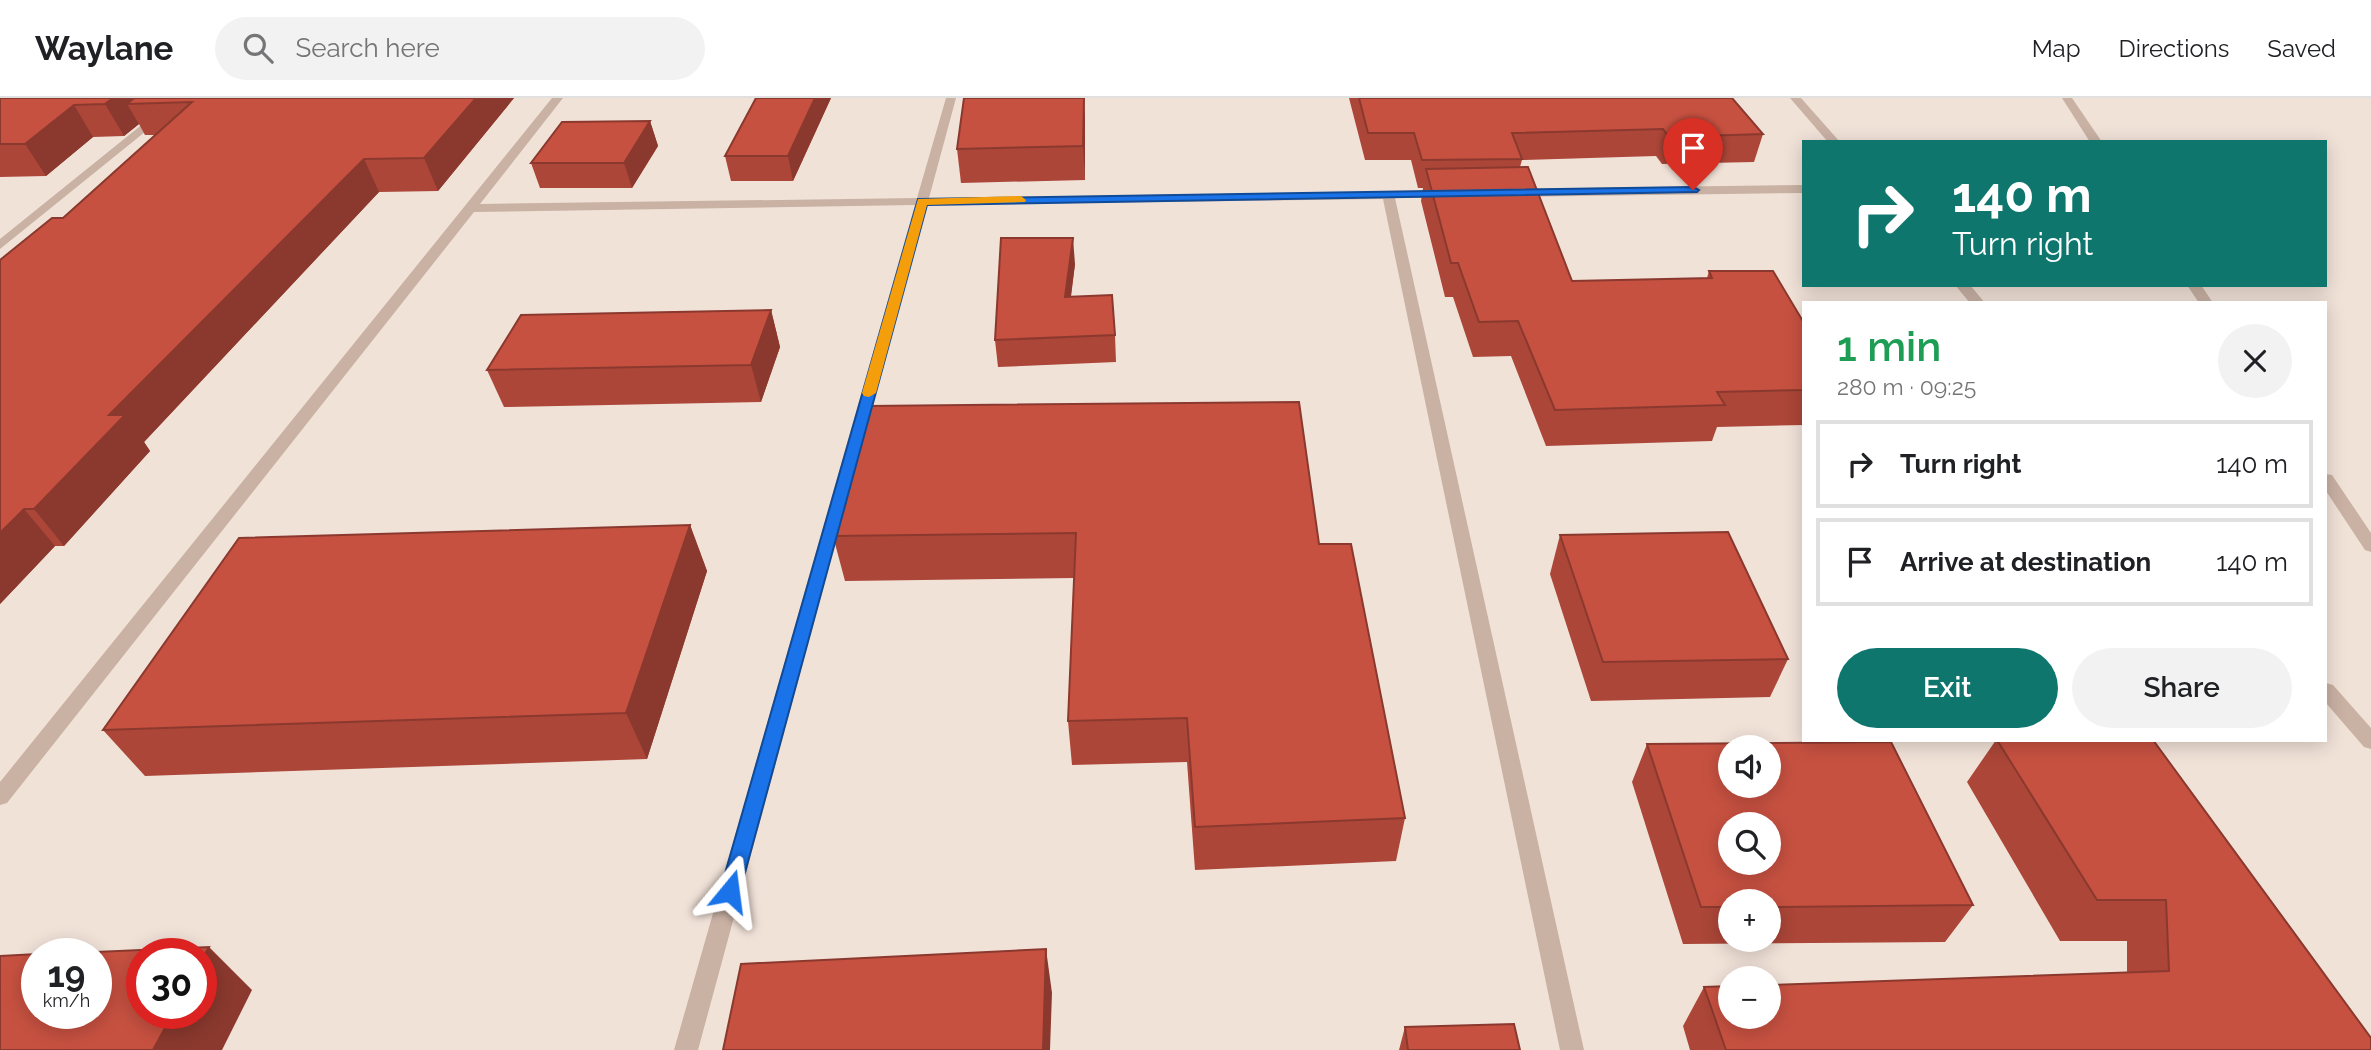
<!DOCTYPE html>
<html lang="en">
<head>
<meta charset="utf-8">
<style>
	:root { --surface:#fff; --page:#f2f2f2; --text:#202124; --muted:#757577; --line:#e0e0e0; --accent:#0f766e }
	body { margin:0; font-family:Raleway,sans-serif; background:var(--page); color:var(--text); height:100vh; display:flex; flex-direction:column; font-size:26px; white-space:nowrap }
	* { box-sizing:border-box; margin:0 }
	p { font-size:23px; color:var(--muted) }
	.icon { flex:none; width:38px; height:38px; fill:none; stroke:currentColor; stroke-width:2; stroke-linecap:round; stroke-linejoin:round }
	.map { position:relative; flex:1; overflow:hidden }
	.details { position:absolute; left:1802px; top:203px; width:525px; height:441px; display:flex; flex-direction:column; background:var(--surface); border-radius:0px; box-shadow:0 4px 18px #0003 }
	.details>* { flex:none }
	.hud { position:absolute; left:1802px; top:42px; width:525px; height:147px; border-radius:0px; box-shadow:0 4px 18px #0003; background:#0f766e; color:#fff; overflow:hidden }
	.buttons { position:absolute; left:1718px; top:637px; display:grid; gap:14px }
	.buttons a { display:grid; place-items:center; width:63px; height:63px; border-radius:50%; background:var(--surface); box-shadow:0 4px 18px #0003; font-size:35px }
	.speed { position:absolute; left:21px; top:840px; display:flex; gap:14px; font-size:35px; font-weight:700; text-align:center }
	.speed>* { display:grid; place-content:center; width:91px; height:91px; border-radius:50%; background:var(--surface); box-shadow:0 4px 18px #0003; line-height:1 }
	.speed small { font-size:18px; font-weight:400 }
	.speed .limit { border:10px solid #d22; background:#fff; color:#111 }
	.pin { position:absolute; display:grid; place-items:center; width:60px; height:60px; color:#fff; margin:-72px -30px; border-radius:50% 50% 50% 0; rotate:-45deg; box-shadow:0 0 7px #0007 }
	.pin .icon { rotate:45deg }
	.me { position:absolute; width:77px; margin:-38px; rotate:16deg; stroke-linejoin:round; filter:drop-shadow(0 0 5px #0008) }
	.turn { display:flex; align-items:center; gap:24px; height:147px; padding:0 35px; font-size:32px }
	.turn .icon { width:91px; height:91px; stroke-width:2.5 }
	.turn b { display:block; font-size:49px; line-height:60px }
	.round { display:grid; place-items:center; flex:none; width:74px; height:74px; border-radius:37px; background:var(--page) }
	.overview { display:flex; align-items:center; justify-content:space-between; height:119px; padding:0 35px }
	h1 { font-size:42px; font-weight:600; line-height:52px; color:#1e9e55 }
	.primary-button { display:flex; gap:14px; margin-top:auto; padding:14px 35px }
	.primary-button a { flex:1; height:80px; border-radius:42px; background:var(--accent); color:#fff; font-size:28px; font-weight:600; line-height:80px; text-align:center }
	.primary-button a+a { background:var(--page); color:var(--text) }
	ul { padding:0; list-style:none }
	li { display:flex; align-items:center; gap:21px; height:88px; margin:0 14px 10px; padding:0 21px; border:4px solid var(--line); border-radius:0px }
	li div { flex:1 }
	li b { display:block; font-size:26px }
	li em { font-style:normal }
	header { display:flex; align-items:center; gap:42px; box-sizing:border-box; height:98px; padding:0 35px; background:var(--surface); border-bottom:2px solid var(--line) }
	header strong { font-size:33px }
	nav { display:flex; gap:38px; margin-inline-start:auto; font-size:24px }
	.search { width:490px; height:63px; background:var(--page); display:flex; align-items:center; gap:18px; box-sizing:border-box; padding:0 24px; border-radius:38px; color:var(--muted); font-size:26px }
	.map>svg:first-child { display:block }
</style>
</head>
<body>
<header>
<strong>Waylane</strong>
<div class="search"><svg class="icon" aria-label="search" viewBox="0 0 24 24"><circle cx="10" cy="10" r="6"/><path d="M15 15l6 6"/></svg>Search here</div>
<nav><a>Map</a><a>Directions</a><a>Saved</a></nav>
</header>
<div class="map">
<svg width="2371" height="952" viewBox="0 0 2371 952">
	<rect width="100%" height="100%" fill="#f1e2d8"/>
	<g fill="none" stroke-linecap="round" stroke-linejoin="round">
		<g fill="#c9b1a4" fill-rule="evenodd">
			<polygon points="175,0 187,0 0,151 0,141"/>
			<polygon points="552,0 563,0 480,106 917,100 946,0 956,0 929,100 1448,93 1448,99 1444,100 1395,100 1584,952 1560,952 1383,101 927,107 698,952 674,952 915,107 474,114 7,705 0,707 0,684"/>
			<polygon points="1790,0 1801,0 1840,44 1828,44"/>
			<polygon points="2062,0 2072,0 2102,44 2090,44"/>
			<polygon points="1804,87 1804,95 1514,99 1508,95 1514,91"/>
			<polygon points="1955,187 1970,187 1985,205 1970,205"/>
			<polygon points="2187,187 2201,187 2213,205 2199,205"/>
			<polygon points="2326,376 2332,377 2371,435 2371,454 2365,452 2326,393"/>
			<polygon points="2326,585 2333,587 2371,630 2371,651 2364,649 2326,605"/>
		</g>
	</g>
	<g fill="#ab4638" fill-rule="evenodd">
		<polygon points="0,0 514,0 438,93 379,94 144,344 150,353 64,448 55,448 0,506 0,162 63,120 155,37 145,37 139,26 124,38 93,39 46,78 0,79"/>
		<polygon points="831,0 793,83 731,83 725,58"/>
		<polygon points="964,0 1084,0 1085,82 961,85 957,51"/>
		<polygon points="1349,0 1732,0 1763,36 1754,64 1662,66 1656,58 1522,62 1520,69 1572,183 1707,180 1709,173 1804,225 1804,327 1717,329 1712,343 1546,348 1511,258 1473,259 1453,199 1445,199 1421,103 1423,90 1418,90 1411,62 1365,62"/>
		<polygon points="650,23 658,48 632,90 540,90 531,65"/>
		<polygon points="1075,166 1071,199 1115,237 1116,264 998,269 995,242"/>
		<polygon points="771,212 780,249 761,304 504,309 487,272"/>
		<polygon points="867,308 1319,446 1405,720 1396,763 1195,772 1187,664 1072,667 1068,623 1074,480 845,483 833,438"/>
		<polygon points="690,427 707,473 647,661 145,678 103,632"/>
		<polygon points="1560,437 1788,561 1770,599 1591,603 1550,476"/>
		<polygon points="1996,642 2153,642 2371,952 1690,952 1683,928 1704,889 2127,875 2127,843 2060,843 1967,684"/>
		<path d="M1647 646 1973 807 1945 844 1683 846 1632 684ZM1731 803H1769V842H1731Z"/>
		<polygon points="1405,929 1520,952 1399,952"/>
	</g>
	<g fill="#8b392e">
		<polygon points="113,0 172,0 127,6 139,26 124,38 105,6"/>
		<polygon points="476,0 514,0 438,93 424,60"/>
		<polygon points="815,0 831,0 793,83 788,58"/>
		<polygon points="1084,0 1085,19 1085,82 1083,48"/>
		<polygon points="74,7 93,39 46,78 25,46"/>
		<polygon points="650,23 658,48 632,90 624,65"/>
		<polygon points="364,61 379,94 144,344 150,353 64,448 34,411 109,317"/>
		<polygon points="1073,140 1075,166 1067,226 1065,199"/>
		<polygon points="771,212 780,249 761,304 751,267"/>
		<polygon points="24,411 55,448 0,506 0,435"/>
		<polygon points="690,427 707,473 647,661 626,615"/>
		<polygon points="209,849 252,892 222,952 153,952 173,915 201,915 201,863"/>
		<polygon points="1046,851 1052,895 1050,952 1043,952"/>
	</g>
	<g fill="#c75141" stroke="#8b392e" stroke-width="2" fill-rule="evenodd">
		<polygon points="0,0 113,0 105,6 74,7 25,46 0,46"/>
		<polygon points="134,0 476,0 424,60 364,61 109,317 125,317 34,411 24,411 0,435 0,162 52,120 63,120 192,4 127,6"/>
		<polygon points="756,0 815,0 788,58 725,58"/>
		<polygon points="964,0 1084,0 1083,48 957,51"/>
		<polygon points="1359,0 1732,0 1763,36 1669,39 1663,31 1512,35 1522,61 1422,62 1414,35 1368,35"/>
		<polygon points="650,23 624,65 531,65 562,24"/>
		<polygon points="1528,69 1572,183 1712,180 1709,173 1773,173 1804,225 1804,292 1717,294 1725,307 1555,312 1518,223 1479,224 1458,165 1451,165 1426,71"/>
		<polygon points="1001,140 1073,140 1065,199 1112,197 1115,237 995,242"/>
		<polygon points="771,212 751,267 487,272 521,217"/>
		<polygon points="1299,304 1319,446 1351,446 1405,720 1195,729 1187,620 1068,623 1076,435 833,438 867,308"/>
		<polygon points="690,427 626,615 103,632 239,440"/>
		<polygon points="1728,434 1788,561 1603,564 1560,437"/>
		<polygon points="1997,642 2153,642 2371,940 2371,952 1726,952 1704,889 1731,888 1731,919 1769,919 1769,887 2169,873 2166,802 2097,802"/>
		<path d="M1891 644 1973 807 1769 809V803H1731V809H1701L1647 646ZM1731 649H1769V688H1731ZM1731 726H1769V765H1731Z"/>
		<polygon points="209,849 201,863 201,856 142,856 142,915 173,915 153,952 0,952 0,858 37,856 37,915 96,915 96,856 49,856"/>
		<polygon points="1046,851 1043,952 723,952 741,866"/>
		<polygon points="1514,926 1520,952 1408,952 1405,929"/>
	</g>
	<polygon fill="#1a73e8" stroke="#114b97" stroke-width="2" points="1693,89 1699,92 1697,94 927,107 740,793 737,799 730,802 723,799 720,793 918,101"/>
	<polygon fill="#f59e0b" points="1021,98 1026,102 1025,104 927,107 876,295 869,299 864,298 862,295 918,101"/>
</svg>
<div class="buttons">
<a><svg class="icon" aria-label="sound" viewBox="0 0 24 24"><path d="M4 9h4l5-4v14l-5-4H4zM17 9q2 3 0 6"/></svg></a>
<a><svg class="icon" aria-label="search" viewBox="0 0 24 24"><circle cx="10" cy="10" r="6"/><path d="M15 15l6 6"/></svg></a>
<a>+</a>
<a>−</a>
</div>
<div class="speed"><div>19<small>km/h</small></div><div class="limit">30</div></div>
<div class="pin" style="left:1693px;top:92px;background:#d93025"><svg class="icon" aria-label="arrive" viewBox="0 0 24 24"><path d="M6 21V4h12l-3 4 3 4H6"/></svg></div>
<svg class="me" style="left:730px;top:793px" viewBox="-20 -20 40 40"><path d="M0-17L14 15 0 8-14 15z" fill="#1a73e8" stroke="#fff" stroke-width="4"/></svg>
<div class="hud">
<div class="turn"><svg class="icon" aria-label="right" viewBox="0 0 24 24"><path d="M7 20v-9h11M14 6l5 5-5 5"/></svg><div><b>140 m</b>Turn right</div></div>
</div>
<section class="details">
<div class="overview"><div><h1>1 min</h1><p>280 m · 09:25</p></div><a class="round"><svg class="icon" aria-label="close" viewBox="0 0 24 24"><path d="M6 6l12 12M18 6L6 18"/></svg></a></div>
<ul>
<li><svg class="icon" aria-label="right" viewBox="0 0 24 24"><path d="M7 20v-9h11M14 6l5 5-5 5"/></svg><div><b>Turn right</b></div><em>140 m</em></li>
<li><svg class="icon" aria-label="arrive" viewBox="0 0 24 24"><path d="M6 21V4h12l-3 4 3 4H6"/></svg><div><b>Arrive at destination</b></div><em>140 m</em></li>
</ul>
<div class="primary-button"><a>Exit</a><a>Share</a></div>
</section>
</div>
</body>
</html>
